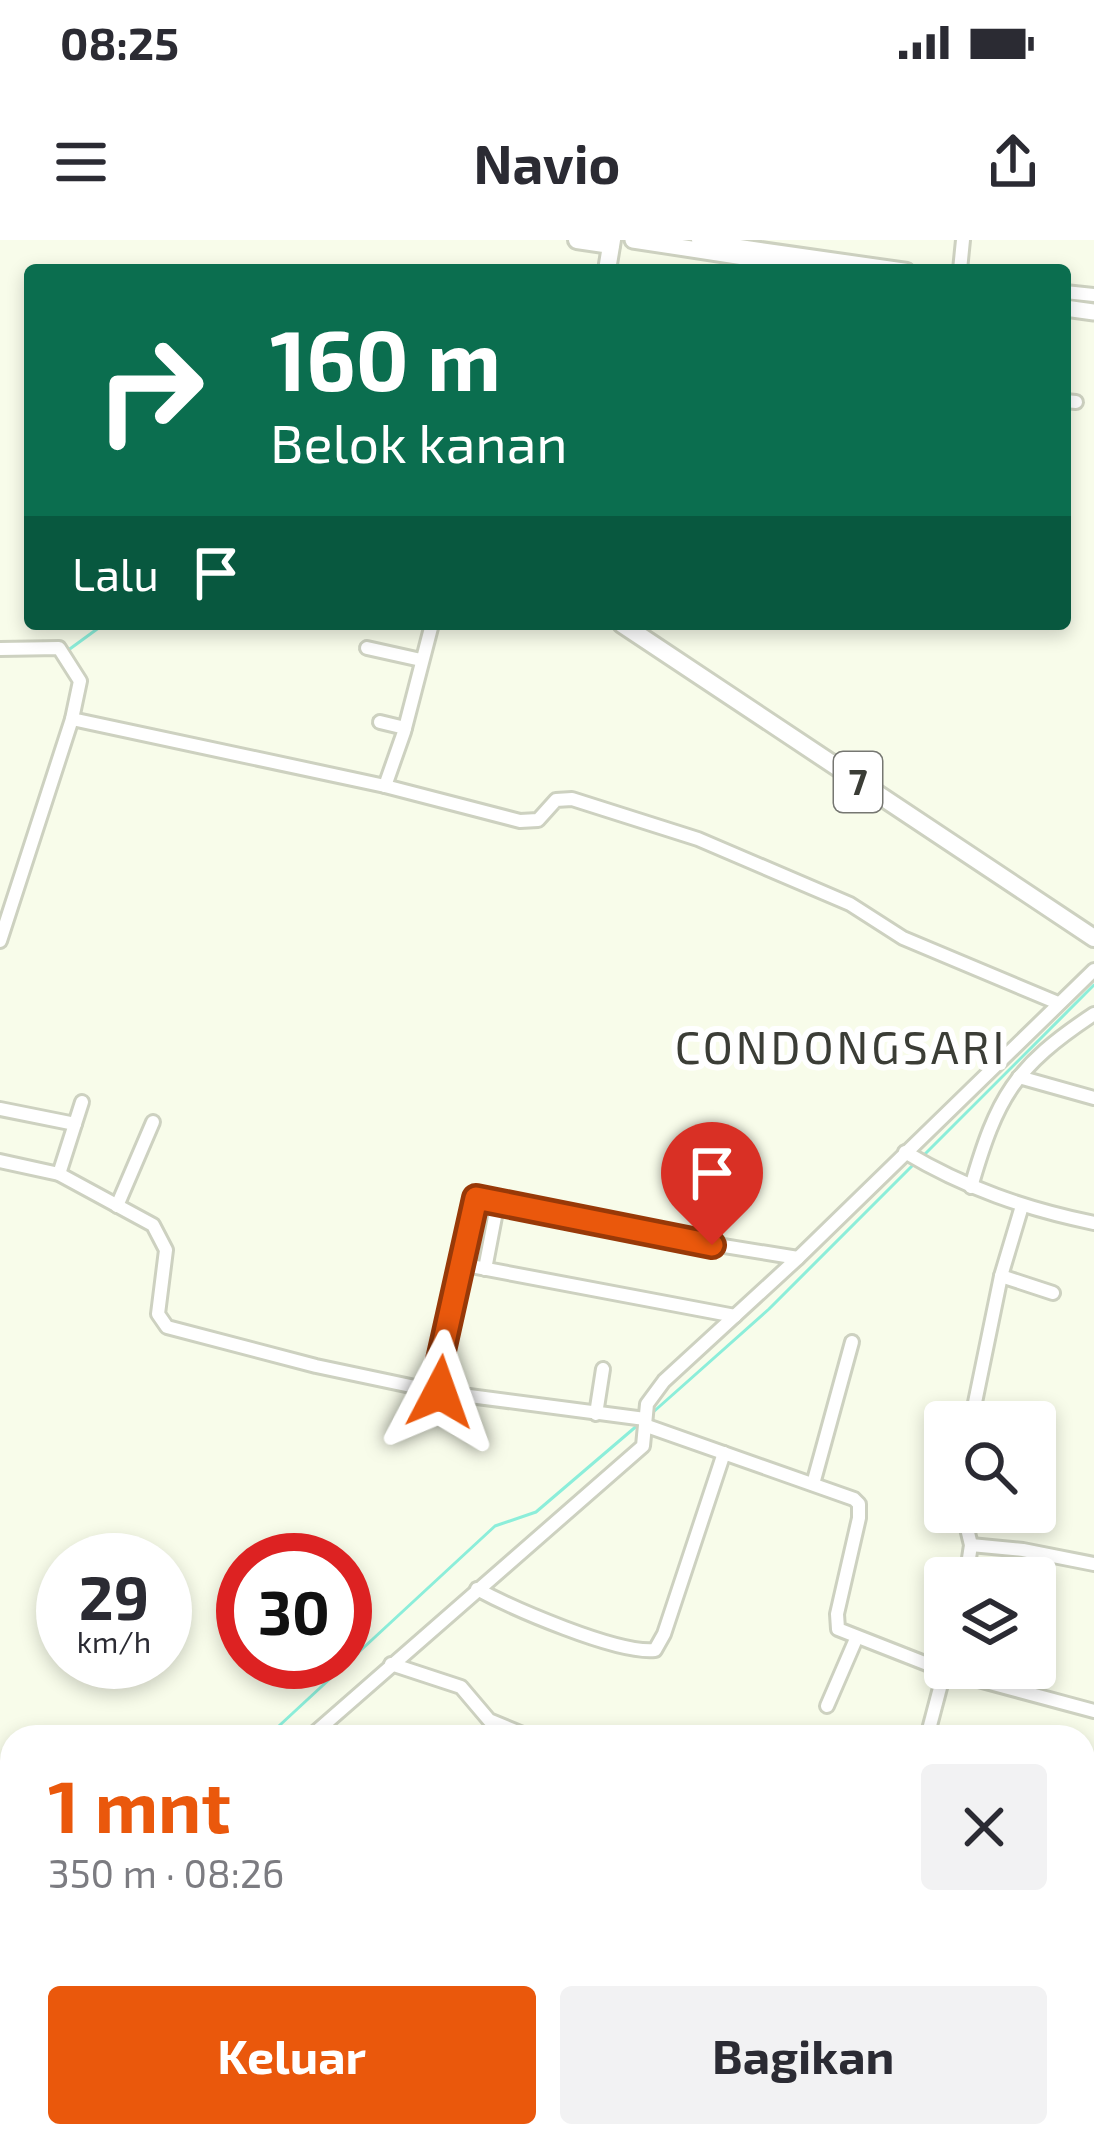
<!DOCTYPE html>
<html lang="id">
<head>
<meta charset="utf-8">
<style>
	:root { --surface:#fff; --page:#f2f2f3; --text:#2b2b33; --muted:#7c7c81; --accent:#ea580c }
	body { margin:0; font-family:"Exo 2",sans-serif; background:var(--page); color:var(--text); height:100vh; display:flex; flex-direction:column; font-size:45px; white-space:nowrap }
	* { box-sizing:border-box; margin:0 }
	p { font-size:39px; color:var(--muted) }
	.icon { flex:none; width:66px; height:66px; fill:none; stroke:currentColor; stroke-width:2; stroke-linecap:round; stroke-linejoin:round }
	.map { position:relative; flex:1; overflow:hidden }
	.sheet { position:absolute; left:0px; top:1485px; width:1095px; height:423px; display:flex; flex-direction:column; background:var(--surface); border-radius:36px 36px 0 0; box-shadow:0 6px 18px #0003 }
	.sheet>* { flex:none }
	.banner { position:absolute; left:24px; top:24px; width:1047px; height:366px; border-radius:12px; box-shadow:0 6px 18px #0003; background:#0b6e4f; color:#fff; overflow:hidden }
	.controls { position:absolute; left:924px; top:1161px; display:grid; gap:24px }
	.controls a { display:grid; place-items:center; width:132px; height:132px; border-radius:12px; background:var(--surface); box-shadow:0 6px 18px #0003; font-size:60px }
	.speed { position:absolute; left:36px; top:1293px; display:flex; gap:24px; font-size:60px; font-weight:700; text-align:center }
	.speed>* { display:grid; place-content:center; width:156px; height:156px; border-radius:50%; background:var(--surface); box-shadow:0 6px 18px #0003; line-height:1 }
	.speed small { font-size:30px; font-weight:400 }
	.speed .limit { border:18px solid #d22; background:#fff; color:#111 }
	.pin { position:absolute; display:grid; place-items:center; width:102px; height:102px; color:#fff; margin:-123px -51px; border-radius:50% 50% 50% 0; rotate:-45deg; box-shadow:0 0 12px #0007 }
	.pin .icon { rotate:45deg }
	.me { position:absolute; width:132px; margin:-66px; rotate:4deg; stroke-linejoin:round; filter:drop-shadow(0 0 9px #0008) }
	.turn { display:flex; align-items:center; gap:42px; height:252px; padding:0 48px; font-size:54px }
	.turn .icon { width:156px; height:156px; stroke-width:2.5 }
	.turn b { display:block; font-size:84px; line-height:102px }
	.then { display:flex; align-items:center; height:114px; padding:0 48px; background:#0003; gap:24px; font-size:45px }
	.round { display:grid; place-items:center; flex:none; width:126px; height:126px; border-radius:12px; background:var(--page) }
	.summary { display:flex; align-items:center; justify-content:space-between; height:204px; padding:0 48px }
	h1 { font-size:72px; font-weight:700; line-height:90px; color:var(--accent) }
	.cta { display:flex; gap:24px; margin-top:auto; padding:24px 48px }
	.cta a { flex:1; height:138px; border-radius:12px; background:var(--accent); color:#fff; font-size:48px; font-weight:700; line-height:138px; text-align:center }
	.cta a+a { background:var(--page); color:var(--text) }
	.status { display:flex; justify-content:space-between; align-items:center; height:84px; padding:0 60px; background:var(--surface); direction:ltr }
	.status svg { height:33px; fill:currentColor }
	header { display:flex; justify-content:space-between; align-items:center; height:156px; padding:0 48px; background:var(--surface); font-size:54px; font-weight:700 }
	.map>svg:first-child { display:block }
</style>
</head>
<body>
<div class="status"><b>08:25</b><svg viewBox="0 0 49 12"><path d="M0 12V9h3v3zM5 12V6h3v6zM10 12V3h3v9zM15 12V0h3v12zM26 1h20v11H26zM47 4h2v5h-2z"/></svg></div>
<header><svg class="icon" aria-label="menu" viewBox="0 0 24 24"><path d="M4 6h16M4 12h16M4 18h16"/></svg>Navio<svg class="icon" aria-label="share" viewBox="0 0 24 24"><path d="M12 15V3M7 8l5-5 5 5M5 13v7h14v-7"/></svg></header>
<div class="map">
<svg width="1094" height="1906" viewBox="0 0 1094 1906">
	<rect width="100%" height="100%" fill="#f8fcea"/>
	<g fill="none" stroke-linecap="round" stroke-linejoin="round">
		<g stroke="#8ceeda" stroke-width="3">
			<polyline points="67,411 104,384"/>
			<polyline points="921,918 1094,745"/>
			<polyline points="651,1174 769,1069 914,924"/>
			<polyline points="267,1497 495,1286 536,1272 639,1184"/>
			<polyline points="0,1687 12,1672"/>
		</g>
		<g stroke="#cdd1c0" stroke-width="18">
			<g id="minor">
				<polyline points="698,0 907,30"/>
				<polyline points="960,30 963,0"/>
				<polyline points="1065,52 1094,55"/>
				<polyline points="1065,161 1076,162"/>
				<polyline points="367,408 421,420"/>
				<polyline points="0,409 59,408 80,441 72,479 0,701"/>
				<polyline points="72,479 385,546 520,581 538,580 556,560 572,559 698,599 850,664 903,698 1058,763"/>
				<polyline points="380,482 405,488"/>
				<polyline points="385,546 404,492 432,384"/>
				<polyline points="1019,837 1094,858"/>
				<polyline points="0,869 75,884"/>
				<path d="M905 912C965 948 1026 969 1094 983"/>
				<polyline points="0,921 59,934 153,985 166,1010 158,1074 167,1087 316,1126 439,1152 645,1179"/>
				<polyline points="59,934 82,862"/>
				<path d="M971 947C997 857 1014 827 1094 774"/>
				<polyline points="117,966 153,882"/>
				<polyline points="712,1005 716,969"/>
				<polyline points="460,1024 735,1076"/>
				<polyline points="485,1029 498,961"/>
				<polyline points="1001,1036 1053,1053"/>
				<polyline points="433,1151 478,957 625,990 798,1018"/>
				<polyline points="596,1174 603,1129"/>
				<polyline points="971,1182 1001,1036 1022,966"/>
				<polyline points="647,1186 854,1259 859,1264 859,1278 837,1374 838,1389 945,1431 1094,1471"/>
				<polyline points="813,1244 852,1102"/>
				<polyline points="963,1272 971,1305 966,1338"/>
				<polyline points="971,1305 1023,1310 1094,1324"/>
				<path d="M477 1349C512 1368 617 1414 655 1410L664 1394 724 1213"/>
				<polyline points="391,1424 461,1447 489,1480 530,1497"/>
				<polyline points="827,1466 856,1399"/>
				<polyline points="310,1497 643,1206 647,1164 664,1141 798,1018 1094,730"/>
				<polyline points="927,1497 945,1429"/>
				<polyline points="0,1781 12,1770"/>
				<polyline points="405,1896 418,1906"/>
				<polyline points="1057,1896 1086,1906"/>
				<polyline points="276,1906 280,1896"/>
				<polyline points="798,1906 804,1896"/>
			</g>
		</g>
		<g stroke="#cdd1c0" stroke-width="21">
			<g id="major">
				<polyline points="633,0 828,30"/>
				<polyline points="1065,68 1094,72"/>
			</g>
		</g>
		<g stroke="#cdd1c0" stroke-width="22">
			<g id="highway">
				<polyline points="577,0 611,5"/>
				<polyline points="607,30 612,0"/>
				<polyline points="622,384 1094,698"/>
			</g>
		</g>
		<use href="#minor" stroke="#fff" stroke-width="12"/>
		<use href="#major" stroke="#fff" stroke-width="15"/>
		<use href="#highway" stroke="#fff" stroke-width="16"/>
	</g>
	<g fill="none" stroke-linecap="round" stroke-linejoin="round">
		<g stroke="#983908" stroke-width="30">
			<polyline id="route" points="440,1152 433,1151 476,958 712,1005"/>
		</g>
		<use href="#route" stroke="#ea580c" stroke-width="21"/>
	</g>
	<g text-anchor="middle" stroke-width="12" stroke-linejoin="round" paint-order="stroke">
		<rect fill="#fff" stroke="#767772" stroke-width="3" x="834" y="512" width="48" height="60" rx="9"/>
		<g font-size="36" font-weight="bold" fill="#3b3d36">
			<text x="858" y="555">7</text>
		</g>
		<g font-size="45" letter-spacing="3" fill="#3b3d36" stroke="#fff">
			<text x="841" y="824">CONDONGSARI</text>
		</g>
	</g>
</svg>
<div class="controls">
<a><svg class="icon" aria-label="search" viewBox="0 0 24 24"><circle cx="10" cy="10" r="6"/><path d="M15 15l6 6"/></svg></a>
<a><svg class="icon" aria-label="layers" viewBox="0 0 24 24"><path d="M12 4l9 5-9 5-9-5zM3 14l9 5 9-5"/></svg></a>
</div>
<div class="speed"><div>29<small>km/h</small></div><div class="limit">30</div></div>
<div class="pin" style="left:712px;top:1005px;background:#d93025"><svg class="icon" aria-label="arrive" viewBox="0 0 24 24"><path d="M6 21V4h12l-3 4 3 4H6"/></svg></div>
<svg class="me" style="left:440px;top:1152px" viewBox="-20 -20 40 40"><path d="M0-17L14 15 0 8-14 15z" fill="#ea580c" stroke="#fff" stroke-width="4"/></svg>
<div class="banner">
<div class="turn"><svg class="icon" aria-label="right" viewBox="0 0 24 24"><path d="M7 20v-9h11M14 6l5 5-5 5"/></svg><div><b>160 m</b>Belok kanan</div></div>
<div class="then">Lalu<svg class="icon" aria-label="arrive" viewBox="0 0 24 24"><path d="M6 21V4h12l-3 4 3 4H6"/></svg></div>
</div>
<section class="sheet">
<div class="summary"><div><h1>1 mnt</h1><p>350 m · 08:26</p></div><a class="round"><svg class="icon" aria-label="close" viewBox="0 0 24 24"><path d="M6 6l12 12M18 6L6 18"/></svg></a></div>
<div class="cta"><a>Keluar</a><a>Bagikan</a></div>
</section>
</div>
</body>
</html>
